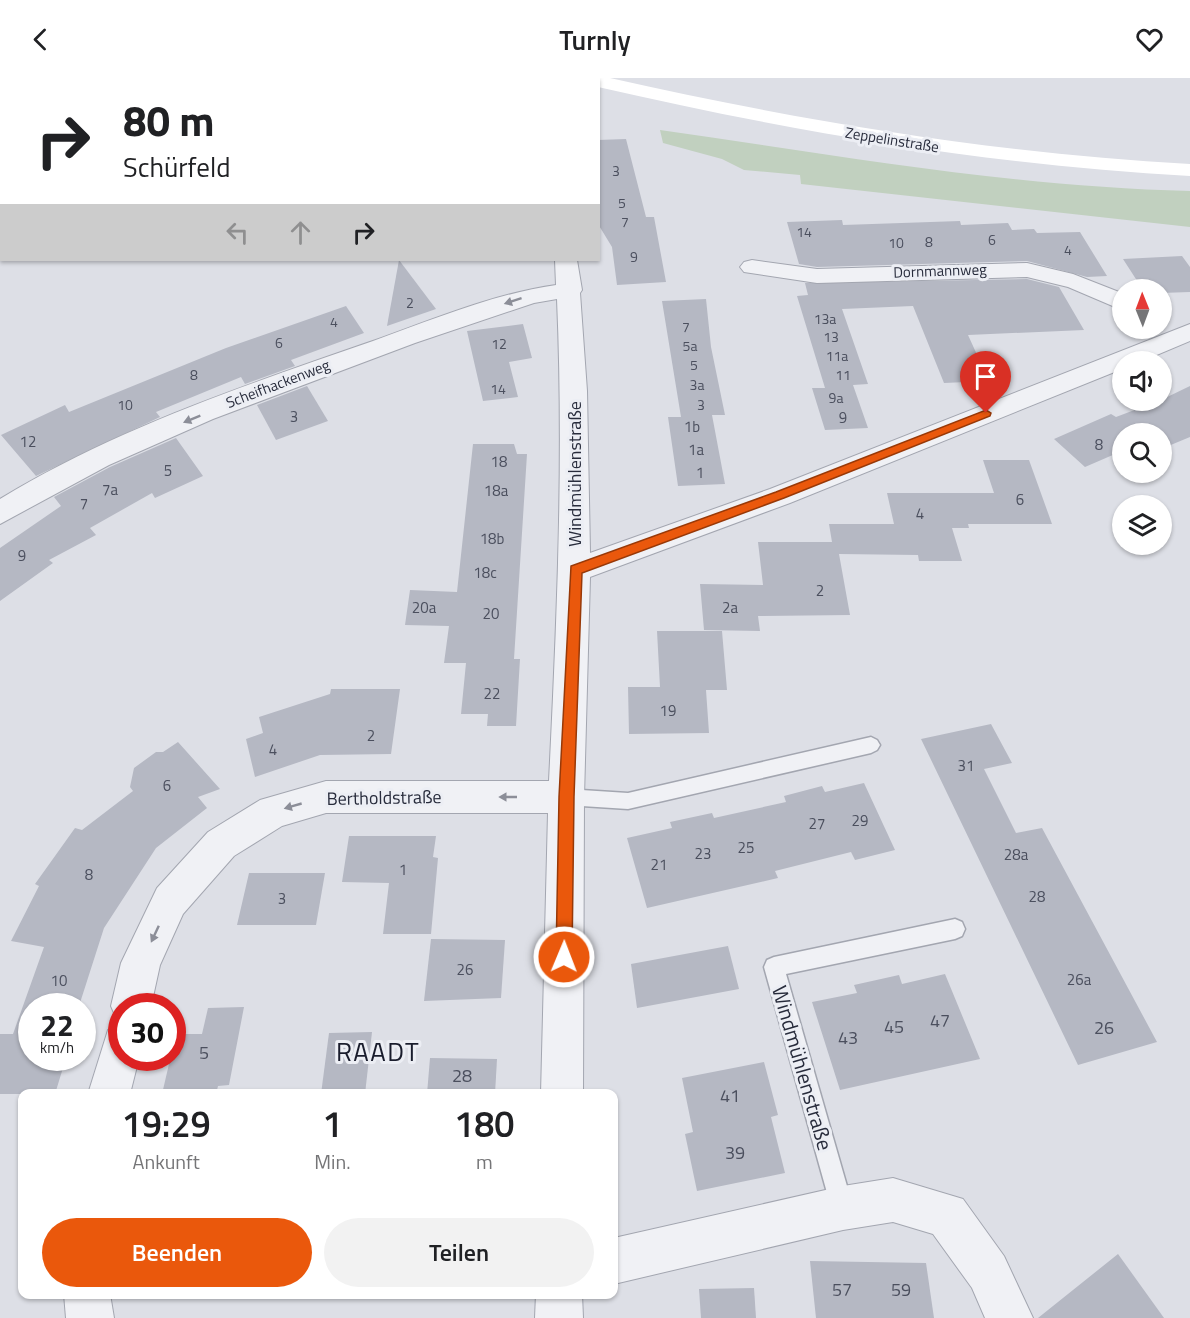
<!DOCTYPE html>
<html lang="de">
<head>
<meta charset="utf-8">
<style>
	:root { --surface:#fff; --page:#f2f2f2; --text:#202124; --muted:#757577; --accent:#ea580c }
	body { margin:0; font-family:"Titillium Web",sans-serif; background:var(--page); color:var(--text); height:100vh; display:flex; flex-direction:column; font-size:22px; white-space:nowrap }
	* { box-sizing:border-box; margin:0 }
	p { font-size:20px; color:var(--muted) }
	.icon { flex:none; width:33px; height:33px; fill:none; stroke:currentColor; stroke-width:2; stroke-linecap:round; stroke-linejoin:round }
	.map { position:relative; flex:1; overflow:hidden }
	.side { position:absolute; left:18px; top:1011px; width:600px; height:210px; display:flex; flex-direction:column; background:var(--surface); border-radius:12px; box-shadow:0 2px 4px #0004 }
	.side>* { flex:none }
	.banner { position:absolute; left:0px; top:0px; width:600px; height:183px; box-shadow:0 2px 4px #0004; background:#fff; color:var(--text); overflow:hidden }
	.needle { width:39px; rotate:359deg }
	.controls { position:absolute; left:1112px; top:201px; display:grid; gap:12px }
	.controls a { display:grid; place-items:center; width:60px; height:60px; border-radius:50%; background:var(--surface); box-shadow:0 2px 4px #0004; font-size:30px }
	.speed { position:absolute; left:18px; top:915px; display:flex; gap:12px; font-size:30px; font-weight:700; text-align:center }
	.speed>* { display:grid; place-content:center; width:78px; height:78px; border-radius:50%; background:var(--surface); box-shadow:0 2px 4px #0004; line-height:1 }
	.speed small { font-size:15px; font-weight:400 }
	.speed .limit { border:9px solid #d22; background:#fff; color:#111 }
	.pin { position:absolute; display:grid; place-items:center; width:51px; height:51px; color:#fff; margin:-62px -26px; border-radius:50% 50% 50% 0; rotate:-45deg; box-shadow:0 0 6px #0007 }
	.pin .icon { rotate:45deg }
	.me { position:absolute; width:66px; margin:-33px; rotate:1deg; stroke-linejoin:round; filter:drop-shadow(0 0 4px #0008) }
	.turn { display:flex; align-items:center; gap:21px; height:126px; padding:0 24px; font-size:27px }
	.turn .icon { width:78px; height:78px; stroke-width:2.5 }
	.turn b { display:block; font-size:42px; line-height:51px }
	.lanes { display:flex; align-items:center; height:57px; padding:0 24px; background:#0003; justify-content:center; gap:30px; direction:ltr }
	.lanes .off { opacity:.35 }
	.eta { display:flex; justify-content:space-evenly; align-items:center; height:102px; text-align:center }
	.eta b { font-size:36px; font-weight:600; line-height:42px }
	.action { display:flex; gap:12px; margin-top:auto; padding:12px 24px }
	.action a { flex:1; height:69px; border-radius:36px; background:var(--accent); color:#fff; font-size:24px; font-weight:600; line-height:69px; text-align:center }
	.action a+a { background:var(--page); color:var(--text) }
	header { display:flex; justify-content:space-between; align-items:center; height:78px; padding:0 24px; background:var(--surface); font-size:27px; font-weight:600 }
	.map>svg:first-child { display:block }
</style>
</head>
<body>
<header><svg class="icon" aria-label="back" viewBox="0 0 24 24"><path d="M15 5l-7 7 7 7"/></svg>Turnly<svg class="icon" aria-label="heart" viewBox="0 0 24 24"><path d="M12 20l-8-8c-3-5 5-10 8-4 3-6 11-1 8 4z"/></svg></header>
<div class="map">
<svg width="1190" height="1240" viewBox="0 0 1190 1240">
	<rect width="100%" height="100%" fill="#dddfe6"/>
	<path fill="#c1d0bf" d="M660 52C835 77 1012 109 1190 113V149L801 106 800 97 744 92 722 81 663 65Z"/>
	<g fill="#b5b8c3">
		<polygon points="626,61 646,139 654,139 666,204 617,207 612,169 598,146 598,62"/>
		<polygon points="842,142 843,147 960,143 961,147 1008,145 1012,152 1034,151 1037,155 1080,154 1107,198 1087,199 1027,183 817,189 799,186 787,144"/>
		<polygon points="1182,178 1190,189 1190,214 1161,215 1161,212 1143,212 1123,181"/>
		<polygon points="399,182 436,231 387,248"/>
		<polygon points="1027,201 1059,209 1084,252 968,257 989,303 944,305 913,228 842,231 868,306 853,307 868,350 825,352 812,310 825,310 797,218 808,217 805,205"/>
		<polygon points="706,221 711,269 725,337 712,337 725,406 678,408 668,339 681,339 662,223"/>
		<polygon points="346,228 364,255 291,282 295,288 245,306 241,299 156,334 160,339 36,398 1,357 65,327 69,334 226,270"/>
		<polygon points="523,246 532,280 509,284 518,319 483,323 467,253"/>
		<polygon points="307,308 328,343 276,362 257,327"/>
		<polygon points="1190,308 1190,359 1161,371 1161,356 1122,356 1122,373 1085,389 1054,361 1111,336 1116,339 1161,322"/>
		<polygon points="176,360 203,398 155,420 152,415 90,450 96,457 49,482 53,485 0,523 0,470 61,428 54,419 110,389"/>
		<polygon points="473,366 514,366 517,376 527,376 514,581 520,581 516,648 487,648 488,636 461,636 466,585 444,585 449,548 405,547 410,512 457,514"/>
		<polygon points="983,382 1029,382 1052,446 968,446 969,450 952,450 962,483 919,483 918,477 839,476 850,537 758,538 760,553 704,552 700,506 763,507 758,464 832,464 829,446 894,446 887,415 994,415"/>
		<polygon points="657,553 722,553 727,612 706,612 709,655 629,656 628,609 660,609"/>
		<polygon points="331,611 400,611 391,676 320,677 255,699 246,661 263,655 259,639 330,616"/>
		<polygon points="991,646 1012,685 984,691 1016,755 1042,750 1157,964 1078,987 921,661"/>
		<polygon points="178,664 220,711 198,719 207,730 156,770 104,850 79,928 32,928 32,980 66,980 55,1016 0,1016 0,956 13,956 44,869 11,863 39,808 35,806 75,750 82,752 133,713 130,709 134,690 156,674 163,674"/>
		<polygon points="864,705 895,772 855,782 851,774 775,793 778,800 647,830 627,760 672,750 670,744 712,735 714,740 786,724 784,718 822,708 825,714"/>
		<polygon points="349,758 436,758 433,779 438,780 431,856 383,856 389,805 342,804"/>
		<polygon points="249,795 325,795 316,847 237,847"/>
		<polygon points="431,861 505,862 501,920 424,923"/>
		<polygon points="728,868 739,911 637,930 631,886"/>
		<polygon points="945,896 980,981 840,1012 812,924 857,915 854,907 899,897 902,906"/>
		<polygon points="244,929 229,1007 218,1008 216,1016 162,1016 176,956 202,956 208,930"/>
		<polygon points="372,954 365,1016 321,1016 329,955"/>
		<polygon points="430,980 497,981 495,1016 427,1016"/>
		<polygon points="764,984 778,1037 771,1039 785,1095 697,1113 685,1056 693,1054 682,1000"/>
		<polygon points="1118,1176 1164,1240 1038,1240"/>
		<polygon points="810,1183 926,1185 934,1240 816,1240"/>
		<polygon points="754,1210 756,1240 701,1240 699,1211"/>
	</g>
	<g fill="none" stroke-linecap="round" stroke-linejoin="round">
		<g stroke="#a3a6b0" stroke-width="3">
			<g id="lane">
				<polygon points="871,659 877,662 880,667 877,672 871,675 628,731 566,727 560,725 557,719 560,713 566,711 628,715"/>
				<polygon points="955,841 962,844 965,851 962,858 955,861 786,896 853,1129 850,1137 842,1140 834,1137 831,1129 764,889 767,882 774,879"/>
			</g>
		</g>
		<g stroke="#a3a6b0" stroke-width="2">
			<g id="street">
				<rect x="533" y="0" width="18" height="2"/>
				<polygon points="2,8 2,20 0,21 0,9"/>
				<polygon points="2,143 2,157 0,158 0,144"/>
				<path d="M555 182H577L582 212 580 215 587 313 590 475 770 411 1190 246V263L1140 284H1122V291L790 425 590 499 584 719 583 1016H541L548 735H326L282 748 234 778 183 836 160 887 151 928H122V944L117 942 111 928 121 885 157 810 208 754 260 722 326 703H549C557 542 564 382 557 221L534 225 415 265 213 341 109 387 0 446V421C115 351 246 307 373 263 432 242 493 216 556 207Z"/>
				<polygon points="752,182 817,191 1027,185 1073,196 1119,214 1122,215 1122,232 1068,209 1027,199 817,205 744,194 740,189 744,184"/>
				<polygon points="122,946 122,980 139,980 130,1016 88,1016 108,952"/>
				<polygon points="893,1100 963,1121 1004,1178 1033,1240 985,1240 972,1210 933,1156 893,1144 843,1152 614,1206 614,1160 843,1108"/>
				<polygon points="64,1216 110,1216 114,1240 66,1240"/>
				<polygon points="536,1216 582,1216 583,1240 535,1240"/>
			</g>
		</g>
		<use href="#lane" fill="#f0f1f5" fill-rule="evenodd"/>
		<use href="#street" fill="#f0f1f5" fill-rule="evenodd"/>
		<path fill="#fff" fill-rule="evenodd" d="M591 0H610C801 43 993 75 1190 86V98C989 87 794 54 598 9V2Z"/>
	</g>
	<defs><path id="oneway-solid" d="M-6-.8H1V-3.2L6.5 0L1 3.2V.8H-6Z" transform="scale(1.5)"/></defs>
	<g fill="#8c8e98">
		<use href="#oneway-solid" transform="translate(513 223) rotate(162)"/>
		<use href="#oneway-solid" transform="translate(192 341) rotate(158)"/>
		<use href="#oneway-solid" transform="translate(508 719) rotate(180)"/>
		<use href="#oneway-solid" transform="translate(293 728) rotate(164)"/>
		<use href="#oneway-solid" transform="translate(155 856) rotate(115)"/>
	</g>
	<polygon fill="#ea580c" stroke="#983908" stroke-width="1.5" points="986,332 991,335 990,338 784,420 582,495 574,719 572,879 570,884 564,887 559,884 556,879 559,719 571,488 776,414"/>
	<g text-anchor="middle" stroke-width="6" stroke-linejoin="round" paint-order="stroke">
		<g font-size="14" fill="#4b4f5e">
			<text x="616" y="98">3</text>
			<text x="622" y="130">5</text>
			<text x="625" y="149">7</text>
			<text x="804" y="159">14</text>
			<text x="992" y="167">6</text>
			<text x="929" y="169">8</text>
			<text x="896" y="170">10</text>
			<text x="1068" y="177">4</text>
			<text x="634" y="184">9</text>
			<text x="410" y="230">2</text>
			<text x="825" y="246">13a</text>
			<text x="334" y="249">4</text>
			<text x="686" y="254">7</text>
			<text x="831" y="264">13</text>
			<text x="279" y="270">6</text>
			<text x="499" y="271">12</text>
			<text x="690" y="273">5a</text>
			<text x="837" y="283">11a</text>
			<text x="694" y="292">5</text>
			<text x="194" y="302">8</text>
			<text x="843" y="302">11</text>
			<text x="697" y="312">3a</text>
			<text x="498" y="316">14</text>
			<text x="836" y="325">9a</text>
			<text x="125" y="332">10</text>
			<text x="701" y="332">3</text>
		</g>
		<g font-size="15" fill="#282c3c" stroke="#eceef4">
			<text transform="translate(892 62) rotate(9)" y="5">Zeppelinstraße</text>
			<text transform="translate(940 193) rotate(-2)" y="5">Dornmannweg</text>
			<text transform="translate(278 306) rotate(-21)" y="5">Scheifhackenweg</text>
		</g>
		<g font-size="15" fill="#4b4f5e">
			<text x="294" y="344">3</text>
			<text x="843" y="345">9</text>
			<text x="692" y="354">1b</text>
			<text x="28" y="369">12</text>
			<text x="1099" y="372">8</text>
			<text x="696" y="377">1a</text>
			<text x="499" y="389">18</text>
			<text x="168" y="398">5</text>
			<text x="700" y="400">1</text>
			<text x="110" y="417">7a</text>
			<text x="496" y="418">18a</text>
			<text x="1020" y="427">6</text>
			<text x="84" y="431">7</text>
			<text x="920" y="441">4</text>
			<text x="492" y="466">18b</text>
			<text x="22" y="483">9</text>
			<text x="485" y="500">18c</text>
			<text x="820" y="518">2</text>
			<text x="424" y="535">20a</text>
			<text x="730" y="535">2a</text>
			<text x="491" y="541">20</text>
			<text x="492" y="621">22</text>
			<text x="668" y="638">19</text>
			<text x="371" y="663">2</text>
			<text x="273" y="677">4</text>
			<text x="966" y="693">31</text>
			<text x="167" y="713">6</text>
			<text x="860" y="748">29</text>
			<text x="817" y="751">27</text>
			<text x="746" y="775">25</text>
			<text x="703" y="781">23</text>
			<text x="1016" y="782">28a</text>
			<text x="659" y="792">21</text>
			<text x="403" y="797">1</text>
			<text x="89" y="802">8</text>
			<text x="1037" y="824">28</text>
			<text x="282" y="826">3</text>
			<text x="465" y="897">26</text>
			<text x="1079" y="907">26a</text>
			<text x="59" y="908">10</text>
		</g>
		<g font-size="18" fill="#282c3c" stroke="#eceef4">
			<text transform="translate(575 396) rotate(-90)" y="6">Windmühlenstraße</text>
			<text transform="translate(384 720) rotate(-1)" y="6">Bertholdstraße</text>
		</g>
		<g font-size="18" fill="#4b4f5e">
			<text x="940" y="949">47</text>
			<text x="894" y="955">45</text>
			<text x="1104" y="956">26</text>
			<text x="848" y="966">43</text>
			<text x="204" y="981">5</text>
			<text x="462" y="1004">28</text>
			<text x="730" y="1024">41</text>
			<text x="735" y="1081">39</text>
			<text x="842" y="1218">57</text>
			<text x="901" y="1218">59</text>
		</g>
		<g font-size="21" fill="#282c3c" stroke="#eceef4">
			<text transform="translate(802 990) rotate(74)" y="7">Windmühlenstraße</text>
		</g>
		<g font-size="26" letter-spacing="1.5" fill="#1a1d2d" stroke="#eceef4">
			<text x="378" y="983">RAADT</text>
		</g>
	</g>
</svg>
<div class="controls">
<a><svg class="needle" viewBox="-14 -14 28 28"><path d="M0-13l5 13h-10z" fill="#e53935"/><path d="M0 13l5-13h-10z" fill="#757577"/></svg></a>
<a><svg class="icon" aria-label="sound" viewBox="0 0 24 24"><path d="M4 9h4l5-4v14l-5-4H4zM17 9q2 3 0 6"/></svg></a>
<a><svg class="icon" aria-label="search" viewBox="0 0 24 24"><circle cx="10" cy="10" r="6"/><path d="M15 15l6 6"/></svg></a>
<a><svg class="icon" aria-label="layers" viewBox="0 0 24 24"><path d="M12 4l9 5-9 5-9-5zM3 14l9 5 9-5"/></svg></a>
</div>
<div class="speed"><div>22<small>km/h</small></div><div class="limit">30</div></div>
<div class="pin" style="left:986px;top:335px;background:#d93025"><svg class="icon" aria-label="arrive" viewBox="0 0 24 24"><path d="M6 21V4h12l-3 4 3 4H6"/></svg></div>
<svg class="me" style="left:564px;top:879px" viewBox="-20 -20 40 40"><circle r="17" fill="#ea580c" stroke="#fff" stroke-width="3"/><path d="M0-11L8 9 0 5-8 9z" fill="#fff"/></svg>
<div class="banner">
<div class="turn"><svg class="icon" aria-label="right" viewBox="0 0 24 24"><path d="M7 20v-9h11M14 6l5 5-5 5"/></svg><div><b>80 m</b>Schürfeld</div></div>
<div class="lanes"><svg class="icon off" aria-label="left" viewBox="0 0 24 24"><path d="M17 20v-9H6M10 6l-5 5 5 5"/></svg><svg class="icon off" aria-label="ahead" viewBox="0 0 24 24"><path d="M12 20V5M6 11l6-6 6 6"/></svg><svg class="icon" aria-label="right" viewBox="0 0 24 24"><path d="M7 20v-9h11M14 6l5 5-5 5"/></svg></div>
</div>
<section class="side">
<div class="eta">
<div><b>19:29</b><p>Ankunft</p></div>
<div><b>1</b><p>Min.</p></div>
<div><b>180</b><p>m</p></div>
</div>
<div class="action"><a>Beenden</a><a>Teilen</a></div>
</section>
</div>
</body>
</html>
